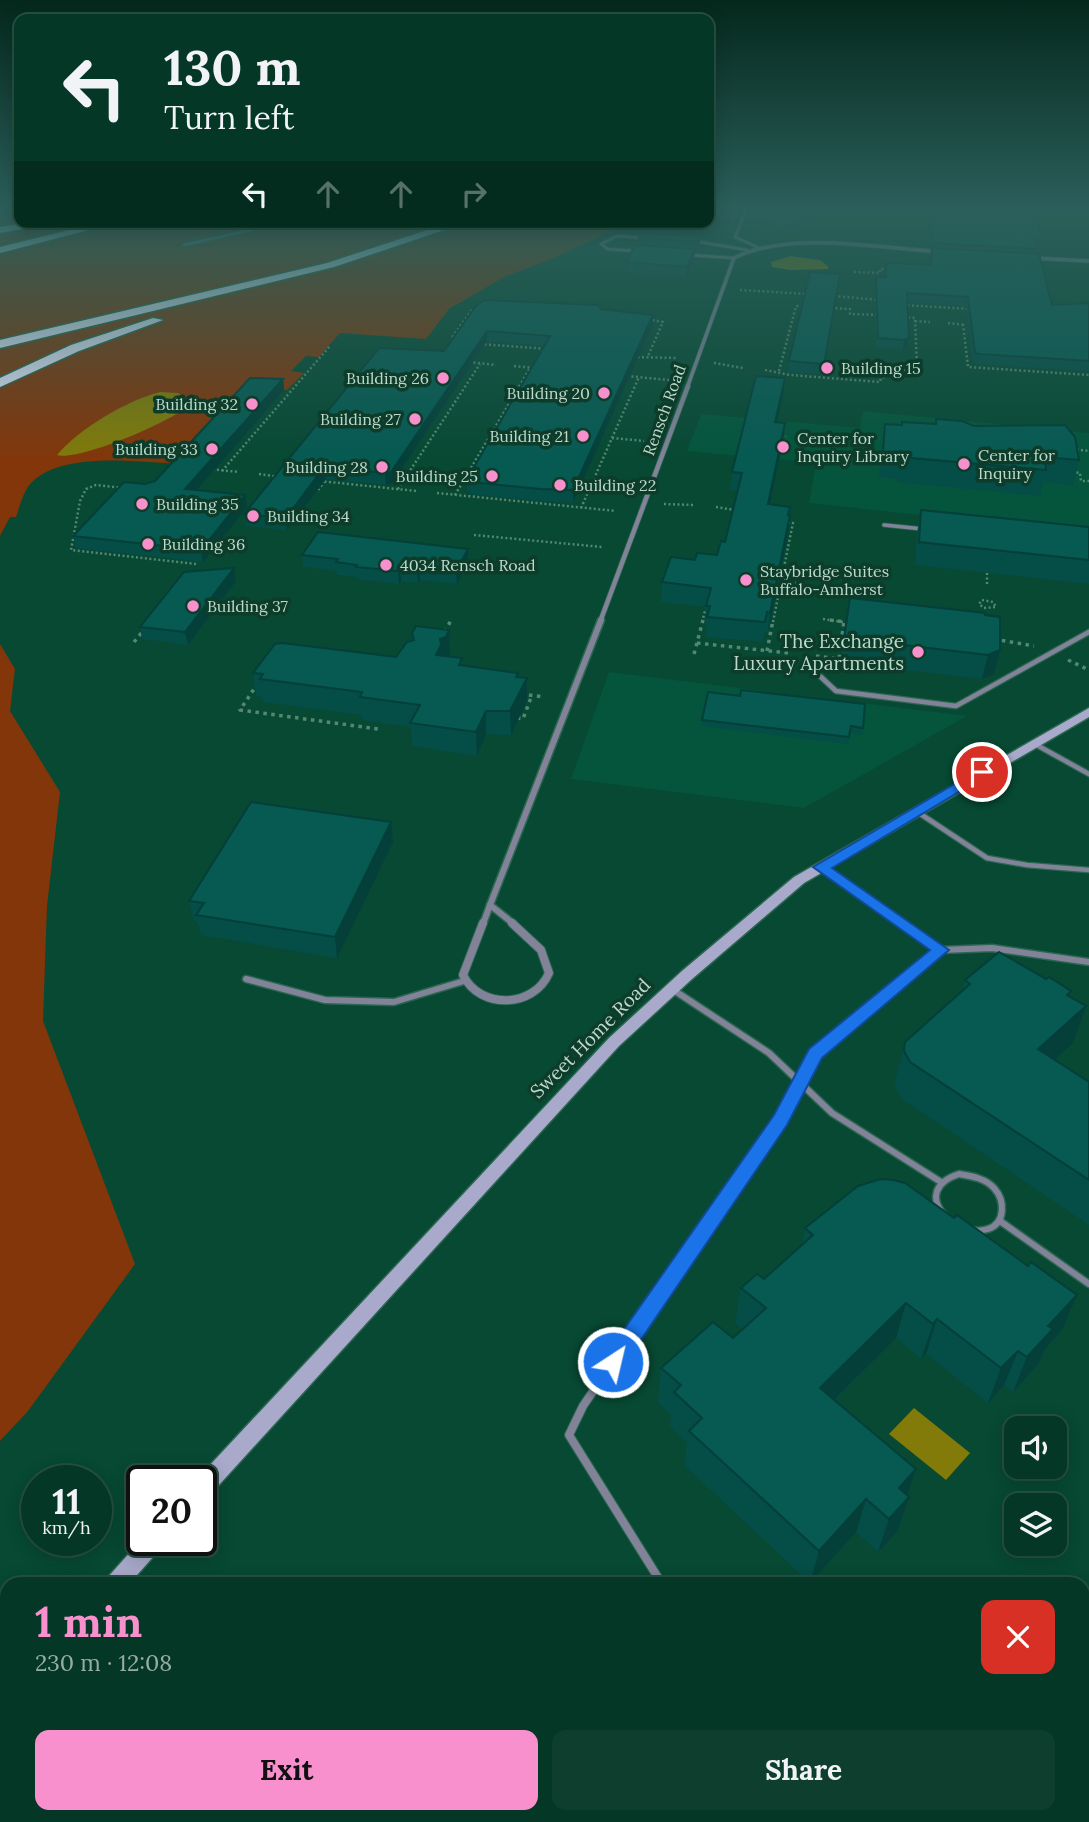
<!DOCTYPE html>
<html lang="en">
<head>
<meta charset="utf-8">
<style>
	:root { --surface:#053726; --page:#0e3f2e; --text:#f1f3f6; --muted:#97aca7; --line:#265143; --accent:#f790cd }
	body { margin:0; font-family:Lora,serif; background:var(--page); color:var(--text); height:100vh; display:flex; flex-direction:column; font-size:26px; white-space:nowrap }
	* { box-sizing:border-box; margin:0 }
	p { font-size:23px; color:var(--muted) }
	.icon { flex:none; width:38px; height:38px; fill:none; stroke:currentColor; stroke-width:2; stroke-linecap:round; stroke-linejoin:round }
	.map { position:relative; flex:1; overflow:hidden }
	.sheet { position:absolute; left:0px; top:1577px; width:1090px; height:247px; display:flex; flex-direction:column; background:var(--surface); border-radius:21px 21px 0 0; box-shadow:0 4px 18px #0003,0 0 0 2px var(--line) }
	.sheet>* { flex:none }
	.hud { position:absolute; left:14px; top:14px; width:700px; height:214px; border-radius:14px; box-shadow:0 4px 18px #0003,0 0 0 2px var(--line); background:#053726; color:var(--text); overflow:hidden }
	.fabs { position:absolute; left:1004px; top:1416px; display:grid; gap:14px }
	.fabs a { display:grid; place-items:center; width:63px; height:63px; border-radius:14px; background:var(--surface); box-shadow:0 4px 18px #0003,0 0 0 2px var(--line); font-size:35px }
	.speed { position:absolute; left:21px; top:1465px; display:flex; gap:14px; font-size:35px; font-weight:700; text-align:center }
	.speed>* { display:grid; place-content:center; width:91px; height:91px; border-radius:50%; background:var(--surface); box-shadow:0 4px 18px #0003,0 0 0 2px var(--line); line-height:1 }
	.speed small { font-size:18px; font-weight:400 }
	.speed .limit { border:4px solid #111; border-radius:10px; background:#fff; color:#111 }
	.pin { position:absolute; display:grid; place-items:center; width:60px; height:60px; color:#fff; margin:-30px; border:4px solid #fff; border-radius:50%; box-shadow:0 2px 7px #0007 }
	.me { position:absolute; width:77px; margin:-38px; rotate:35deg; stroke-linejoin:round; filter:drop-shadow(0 0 5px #0008) }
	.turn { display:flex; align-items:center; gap:24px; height:147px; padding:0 35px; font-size:32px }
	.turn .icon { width:91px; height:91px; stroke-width:2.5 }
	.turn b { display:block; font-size:49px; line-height:60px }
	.lanes { display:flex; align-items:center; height:66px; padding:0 35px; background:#0003; justify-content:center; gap:35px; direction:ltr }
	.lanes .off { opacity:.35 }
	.round { display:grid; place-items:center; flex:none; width:74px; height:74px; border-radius:14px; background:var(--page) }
	.headline { display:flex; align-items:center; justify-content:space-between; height:119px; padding:0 35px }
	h1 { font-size:42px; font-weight:700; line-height:52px; color:var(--accent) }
	.action { display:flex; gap:14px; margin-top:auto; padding:14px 35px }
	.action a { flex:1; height:80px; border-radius:14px; background:var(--accent); color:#111; font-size:28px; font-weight:700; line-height:80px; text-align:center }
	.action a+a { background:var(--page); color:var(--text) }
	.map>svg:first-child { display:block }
</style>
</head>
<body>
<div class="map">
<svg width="1089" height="1822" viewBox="0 0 1089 1822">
	<rect width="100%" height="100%" fill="#074933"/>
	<g fill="#04553c">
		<polygon points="863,411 1089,433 1089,533 809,503 816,463 687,451 701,414 860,428"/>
		<polygon points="609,672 967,716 804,808 571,779"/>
	</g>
	<g fill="#833609">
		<path d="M0 206H19V222H631L549 260 504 277 449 309 426 339 340 333 319 357 306 356 291 371 304 373 287 390 252 387 180 464C139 462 64 451 32 482 23 491 20 506 16 517H10L0 536Z"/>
		<polygon points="0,644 15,669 10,711 60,792 47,906 43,1021 135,1264 28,1411 0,1441"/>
	</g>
	<g fill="#827a09">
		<polygon points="791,256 820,260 828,266 828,269 790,270 772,267 771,262"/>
		<path d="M160 392 178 393 193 402C177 420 77 462 57 455 78 429 128 400 160 392Z"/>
		<polygon points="914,1408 970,1453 946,1480 889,1434"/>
	</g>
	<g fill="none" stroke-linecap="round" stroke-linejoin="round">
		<g stroke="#2b6651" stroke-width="4.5">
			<g id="service-far4">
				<polyline points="748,206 735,237 757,247"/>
				<polyline points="694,241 747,250"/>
				<polyline points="184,245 286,222"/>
				<polyline points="636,251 608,249 601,244 617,236 645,238"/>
				<polyline points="688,255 734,258"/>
			</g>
		</g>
		<g stroke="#2b6651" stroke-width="5">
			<polyline id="service-far3" points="884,525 923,529"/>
		</g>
		<g stroke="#2b6651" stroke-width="7">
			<g id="service-far2">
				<polyline points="821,677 836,691 956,706 1089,632"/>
				<polyline points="1033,743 1089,774"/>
				<polyline points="916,811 987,858 1027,865 1089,870"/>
				<polyline points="821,867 904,924"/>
			</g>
		</g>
		<g stroke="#2b6651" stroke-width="9">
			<g id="service-far1">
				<polyline points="902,923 941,950"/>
				<polyline points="246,979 325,1000 394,1002 464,981"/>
				<polyline points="672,989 769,1053 832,1113 941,1182"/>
				<path d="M959 1174C971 1176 985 1178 994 1188 1005 1200 1006 1223 988 1229 955 1240 907 1191 959 1174Z"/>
				<polyline points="1000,1221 1089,1284"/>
				<polyline points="645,1316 780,1120 816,1054 941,950 992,948 1089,962"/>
			</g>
		</g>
		<g stroke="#2b6651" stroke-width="10">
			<g id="service">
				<polyline points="646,1314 583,1406 569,1435 662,1584"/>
				<polyline points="814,1816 818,1822"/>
			</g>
		</g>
		<g stroke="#2b6651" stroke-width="5">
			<g id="minor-far3">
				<polyline points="1032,258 1089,261"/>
				<path d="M687 388 734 258C789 230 880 248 940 252"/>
			</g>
		</g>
		<g stroke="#2b6651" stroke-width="6">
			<polyline id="minor-far2" points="600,622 688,386"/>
		</g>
		<g stroke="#2b6651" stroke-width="9">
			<g id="minor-far1">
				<polyline points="490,905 514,924"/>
				<polyline points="490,905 601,620"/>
				<polyline points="483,924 490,905"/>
			</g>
		</g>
		<g stroke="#2b6651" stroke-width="10">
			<path id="minor" d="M483 923 463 975C480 1010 534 1008 549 973L541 950 512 923"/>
		</g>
		<g stroke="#2b6651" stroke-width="3">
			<g id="secondary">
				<polygon points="1089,708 1089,717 804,883 692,979 619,1046 208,1497 201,1500 201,1480 196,1480 609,1038 682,971 794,877"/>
				<polygon points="142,1539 165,1540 162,1547 129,1584 105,1584 108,1577"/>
				<polygon points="7,1690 7,1716 0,1719 0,1693"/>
			</g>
		</g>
		<g stroke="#2b6651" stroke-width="3">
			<g id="motorway">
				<polygon points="34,222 62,222 0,233 0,227"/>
				<polygon points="102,222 120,222 0,253 0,247"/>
				<polygon points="452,222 468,222 334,267 0,348 0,340 327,263"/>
				<polygon points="153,318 163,320 79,351 0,387 0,378 71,345"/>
			</g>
		</g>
		<g stroke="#558774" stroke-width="2.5" stroke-dasharray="2 2.5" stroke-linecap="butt">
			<polyline points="854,272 880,273 880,269 891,269"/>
			<polyline points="740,290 808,294"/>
			<polyline points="834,296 880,300"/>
			<polyline points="903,305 971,309"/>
			<polyline points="831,308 850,309 850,314 880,315"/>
			<polyline points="648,319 663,322 648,356"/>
			<polyline points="915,321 930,322"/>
			<polyline points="948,323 965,325"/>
			<polyline points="963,324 968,367 1089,375"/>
			<polyline points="457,342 451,339 471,311 476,309"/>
			<polyline points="480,344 548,349"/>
			<polyline points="633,357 678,358"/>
			<polyline points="469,362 496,365"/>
			<polyline points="714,363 743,368"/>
			<polyline points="514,366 534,368"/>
			<polyline points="765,370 790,375 880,382 881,378 917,367 915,318 902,317"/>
			<polyline points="779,371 796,306 808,306"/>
			<polyline points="627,376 669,380"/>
			<polyline points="612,438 644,441"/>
			<polyline points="785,441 786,436"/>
			<polyline points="1072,449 1089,451"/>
			<polyline points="208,469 239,472"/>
			<polyline points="222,471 330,346"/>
			<polyline points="1072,472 1080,473 1081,481 1089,481"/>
			<polyline points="259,474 280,477"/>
			<polyline points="320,481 416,491"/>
			<polyline points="123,488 96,485 86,489 80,501 71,550 196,564"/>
			<polyline points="398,489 480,364"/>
			<polyline points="318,490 324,482"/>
			<polyline points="437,493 616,511"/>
			<polyline points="455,495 530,368"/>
			<polyline points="664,504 693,505"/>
			<polyline points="716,507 735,510"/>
			<polyline points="581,508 639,377"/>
			<polyline points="474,535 602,547"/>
			<polyline points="987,573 987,584"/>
			<polyline points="782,577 793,523 786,522"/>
			<polyline points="795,583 801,584"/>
			<polygon points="982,600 993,602 996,607 984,608 979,604"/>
			<polyline points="823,619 843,622"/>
			<polyline points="702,622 705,611"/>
			<polyline points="773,622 780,587"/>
		</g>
		<g stroke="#558774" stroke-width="3.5" stroke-dasharray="3.5 4.5" stroke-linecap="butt">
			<polyline points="830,620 845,622"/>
			<polyline points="445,632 451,620"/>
			<polyline points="994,639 1034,646"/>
			<polyline points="134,642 143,631"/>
			<polyline points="697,643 788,653"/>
			<polyline points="767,651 773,620"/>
			<polyline points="694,654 703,620"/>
			<polyline points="816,656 839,659 844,621"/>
			<polyline points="1068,660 1089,670"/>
			<polyline points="258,683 240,710 378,729"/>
			<polyline points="521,694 544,697"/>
			<polyline points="517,718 523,719 532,695"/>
		</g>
		<use href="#service-far4" stroke="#828398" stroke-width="2.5"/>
		<use href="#service-far3" stroke="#828398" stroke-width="3.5"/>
		<use href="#service-far2" stroke="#828398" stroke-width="4.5"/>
		<use href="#service-far1" stroke="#828398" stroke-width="6"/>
		<use href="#service" stroke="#828398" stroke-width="8"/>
		<use href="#minor-far3" stroke="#828398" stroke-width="3.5"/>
		<use href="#minor-far2" stroke="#828398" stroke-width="4.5"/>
		<use href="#minor-far1" stroke="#828398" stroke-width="6"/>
		<use href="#minor" stroke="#828398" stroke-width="8"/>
		<use href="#secondary" fill="#a9a9cb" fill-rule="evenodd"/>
		<use href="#motorway" fill="#e4e5fa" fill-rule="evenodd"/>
	</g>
	<g fill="#054d47">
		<polygon points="744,206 735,227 703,225 704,222 709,222 709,208"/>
		<polygon points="751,206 807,206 800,232 743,228 744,223"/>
		<polygon points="933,206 1036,206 1041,240 1040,245 1035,245 1036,249 1035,253 1052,305 1089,303 1089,371 977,364 973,362 966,306 908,303 907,348 903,349 876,348 875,286 876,277 885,277 886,264 930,265 932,248 931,248"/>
		<polygon points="700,237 700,247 697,251 695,251 694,259 686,277 626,272 626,262 639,246 639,238"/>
		<polygon points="840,274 822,374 788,372 789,361"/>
		<polygon points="475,307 601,309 653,315 653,325 573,502 540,501 470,494 470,491 467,491 467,479 544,346 487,341 392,483 386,485 326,479 287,530 246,526 244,514 444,351"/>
		<polygon points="283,379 284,390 197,490 247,507 203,562 76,548 73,536 145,484 155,481"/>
		<polygon points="783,395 777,423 783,441 770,504 789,515 788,534 768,632 765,632 763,642 706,637 707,625 705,625 706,607 661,602 662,582 695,560 717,555 725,542 738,490 730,490 732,472"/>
		<polygon points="936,419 974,426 1079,460 1073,485 1043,482 1040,496 897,482 898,479 879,477 885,424 901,425 935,424"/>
		<polygon points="921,510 1089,527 1089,584 915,565 917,533"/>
		<polygon points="468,549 468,561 457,584 420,580 418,583 401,581 399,584 357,579 357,577 337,575 337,571 303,567 302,555"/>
		<polygon points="234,568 236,581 188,645 142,639 140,627"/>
		<polygon points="850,598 985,615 1000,650 994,674 982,679 841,663"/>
		<polygon points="449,630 450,652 448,656 462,658 462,666 518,677 527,701 511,735 486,734 477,756 412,746 411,727 362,720 362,715 263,702 262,697 256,696 253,673 396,657 412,640 412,633"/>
		<polygon points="740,696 863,728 862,735 850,733 848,744 701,726 702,720"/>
		<polygon points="391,822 393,842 337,958 201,935 198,922 194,921 189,901"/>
		<polygon points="1046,979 1071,991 1069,996 1086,1006 1073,1043 1054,1060 1089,1082 1089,1225 901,1098 895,1087 896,1078 905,1042 962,991 965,980"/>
		<polygon points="805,1228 1062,1330 1045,1349 1038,1364 1013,1392 1004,1385 988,1403 926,1354 921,1359 896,1338 835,1400 909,1497 898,1530 878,1552 856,1532 810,1583 684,1465 687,1443 670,1426 671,1415 658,1402 661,1368 733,1338 742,1329 735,1323 741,1288 764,1279 802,1245"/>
	</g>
	<g fill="#043f39">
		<polygon points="742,206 744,206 735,227 735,222"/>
		<polygon points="695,249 694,259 686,277 687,267"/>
		<polygon points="653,315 653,325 573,502 573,490"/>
		<polygon points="487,331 487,341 392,483 386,485 385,473"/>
		<polygon points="909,338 907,348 903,349 904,340"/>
		<polygon points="785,378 783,395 773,440 775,422"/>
		<polygon points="283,379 284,390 187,501 185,489"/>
		<polygon points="785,423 783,441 766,522 768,504"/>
		<polygon points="324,467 326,479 287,530 286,518"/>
		<polygon points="245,495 247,507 203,562 201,550"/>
		<polygon points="790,515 788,534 768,632 770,613"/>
		<polygon points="468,549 468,561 457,584 456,571"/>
		<polygon points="234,568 236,581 188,645 185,632"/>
		<polygon points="419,568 420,580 418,583 417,571"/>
		<polygon points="400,569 401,581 399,584 398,571"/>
		<polygon points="449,630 450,652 447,659 436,655 440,639"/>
		<polygon points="1000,650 994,674 982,679 988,655"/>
		<polygon points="518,673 519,694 527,678 527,701 511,735 510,711 516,677"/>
		<polygon points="486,711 486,734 477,756 476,732"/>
		<polygon points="391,822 393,842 337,958 335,937"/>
		<polygon points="1086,1006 1073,1043 1026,1086 1038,1049"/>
		<polygon points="1077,1295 1062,1330 1045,1349 1038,1364 1013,1392 1027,1357 1048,1326"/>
		<polygon points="906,1303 896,1338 812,1422 820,1388"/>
		<polygon points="937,1319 926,1354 921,1359 933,1324"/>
		<polygon points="1018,1351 1004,1385 988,1403 1001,1368"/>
		<polygon points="916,1469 905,1501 909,1497 898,1530 878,1552 899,1488"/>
		<polygon points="866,1499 856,1532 810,1583 819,1551"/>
	</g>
	<g fill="#065a52" stroke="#043f39" stroke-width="2">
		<polygon points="710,206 742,206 735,222 709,220"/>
		<polygon points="751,206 806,206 800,227 744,223"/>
		<polygon points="933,206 1036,206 1041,240 1034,240 1036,249 932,243"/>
		<polygon points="642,232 700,237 698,242 639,238"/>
		<polygon points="635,245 695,249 687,267 626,262"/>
		<polygon points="932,248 1039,254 1052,305 1089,303 1089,361 979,354 975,353 968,297 907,293 909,338 904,340 878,338 876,277 886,277 886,264 890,263 931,265"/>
		<polygon points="810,272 840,274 824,364 789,361"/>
		<polygon points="484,300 598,305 601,309 653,315 573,490 540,489 470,482 471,480 467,479 550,336 487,331 391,472 385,473 324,467 286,518 244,514 379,348 444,351 475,307"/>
		<polygon points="756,376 785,378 775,422 785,423 768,504 790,507 788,515 790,515 770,613 767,612 765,622 707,617 710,606 706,606 711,588 662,582 671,557 695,560 697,553 717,555 721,541 725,542 742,473 732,472"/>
		<polygon points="250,378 283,379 185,489 245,495 201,550 73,536 124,482 145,484 155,481"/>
		<polygon points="936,419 962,421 974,426 1065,425 1075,437 1079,460 1045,457 1046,470 901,457 902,454 883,452 885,424 902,425 902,422 936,424"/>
		<polygon points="921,510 1089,527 1089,560 919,542"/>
		<polygon points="318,532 468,549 456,571 419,568 417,571 400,569 398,571 356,567 357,565 336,562 338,559 302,555"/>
		<polygon points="234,568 185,632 140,627 184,572"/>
		<polygon points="850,598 985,613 985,615 1000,617 1000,650 988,655 844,638"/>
		<polygon points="416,626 449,630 446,637 440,639 441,645 436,655 462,658 459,665 518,673 516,677 527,678 510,711 486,711 476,732 410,723 420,705 360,697 362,692 260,679 263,674 253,673 275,644 282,643 396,657 407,642 414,640 412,633"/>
		<polygon points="741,690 865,704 863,728 851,726 849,737 702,720 708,692 740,696"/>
		<polygon points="251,802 391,822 335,937 196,915 204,903 189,901"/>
		<polygon points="999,952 1046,979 1049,977 1071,991 1067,995 1086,1006 1038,1049 1089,1082 1089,1180 910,1062 904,1051 905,1042 970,984 965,980"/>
		<polygon points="881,1179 893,1180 905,1183 954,1218 957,1215 1028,1266 1031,1262 1077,1295 1048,1326 1053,1329 1027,1357 1018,1351 1001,1368 937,1319 933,1324 906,1303 820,1388 916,1469 899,1488 909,1497 889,1519 866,1499 819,1551 689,1431 702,1418 674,1392 681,1385 661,1368 713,1322 733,1338 766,1308 741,1288 757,1274 764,1279 813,1235 805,1228 858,1186"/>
	</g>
	<linearGradient id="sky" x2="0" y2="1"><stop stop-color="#04281c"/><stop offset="0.45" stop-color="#2b5f5b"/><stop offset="1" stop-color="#2b5f5b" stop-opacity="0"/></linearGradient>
	<rect width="1089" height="461" fill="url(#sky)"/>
	<polygon fill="#1a73e8" stroke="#114b97" stroke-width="2" points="982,768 987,769 987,775 832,868 949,950 822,1058 787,1125 621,1369 613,1371 606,1369 603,1362 606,1355 774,1115 809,1049 930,950 813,867"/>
	<g fill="#f790cd" stroke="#0e3c2b" stroke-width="2.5">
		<circle cx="827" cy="368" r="7"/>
		<circle cx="443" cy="378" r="7"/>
		<circle cx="604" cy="393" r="7"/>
		<circle cx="252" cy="404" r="7"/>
		<circle cx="415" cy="419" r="7"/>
		<circle cx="583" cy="436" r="7"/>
		<circle cx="783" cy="447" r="7"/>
		<circle cx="212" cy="449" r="7"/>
		<circle cx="964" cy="464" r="7"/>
		<circle cx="382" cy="467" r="7"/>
		<circle cx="492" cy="476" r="7"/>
		<circle cx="560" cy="485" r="7"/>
		<circle cx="142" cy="504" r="7"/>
		<circle cx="253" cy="516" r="7"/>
		<circle cx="148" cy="544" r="7"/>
		<circle cx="386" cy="565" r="7"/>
		<circle cx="746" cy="580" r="7"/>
		<circle cx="193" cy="606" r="7"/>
		<circle cx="918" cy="652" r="7"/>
	</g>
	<g text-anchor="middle" stroke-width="7" stroke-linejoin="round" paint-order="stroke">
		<g font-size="16" fill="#bcd9cb" stroke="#0e3c2b" text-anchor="start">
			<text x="841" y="374">Building 15</text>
			<text x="429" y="384" text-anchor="end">Building 26</text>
			<text x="590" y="399" text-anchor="end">Building 20</text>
			<text x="238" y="410" text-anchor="end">Building 32</text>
			<text x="401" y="425" text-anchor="end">Building 27</text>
			<text x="569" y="442" text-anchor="end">Building 21</text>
			<text x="797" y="444">Center for<tspan x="797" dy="18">Inquiry Library</tspan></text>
			<text x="198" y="455" text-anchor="end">Building 33</text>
			<text x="978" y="461">Center for<tspan x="978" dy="18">Inquiry</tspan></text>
			<text x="368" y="473" text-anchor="end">Building 28</text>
			<text x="478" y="482" text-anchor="end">Building 25</text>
			<text x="574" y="491">Building 22</text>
			<text x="156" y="510">Building 35</text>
			<text x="267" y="522">Building 34</text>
			<text x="162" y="550">Building 36</text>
			<text x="400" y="571">4034 Rensch Road</text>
			<text x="760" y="577">Staybridge Suites<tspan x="760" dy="18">Buffalo-Amherst</tspan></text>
			<text x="207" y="612">Building 37</text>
		</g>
		<g font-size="16" fill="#bcd9cb" stroke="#0e3c2b">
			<text transform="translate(664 410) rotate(-70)" y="6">Rensch Road</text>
		</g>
		<g font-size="19" fill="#bcd9cb" stroke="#0e3c2b" text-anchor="end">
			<text x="904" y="648">The Exchange<tspan x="904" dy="22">Luxury Apartments</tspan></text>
		</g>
		<g font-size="19" fill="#bcd9cb" stroke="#0e3c2b">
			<text transform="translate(590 1038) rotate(-45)" y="7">Sweet Home Road</text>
		</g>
	</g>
</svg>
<div class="fabs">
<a><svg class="icon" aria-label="sound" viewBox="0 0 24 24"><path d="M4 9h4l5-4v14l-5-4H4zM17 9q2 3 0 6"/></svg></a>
<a><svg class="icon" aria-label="layers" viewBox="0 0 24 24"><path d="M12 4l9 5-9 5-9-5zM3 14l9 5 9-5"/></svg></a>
</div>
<div class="speed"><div>11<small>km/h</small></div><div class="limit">20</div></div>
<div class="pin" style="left:982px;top:772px;background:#d93025"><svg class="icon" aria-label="arrive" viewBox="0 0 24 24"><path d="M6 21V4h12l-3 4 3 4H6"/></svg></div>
<svg class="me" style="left:613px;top:1362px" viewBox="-20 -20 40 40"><circle r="17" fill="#1a73e8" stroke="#fff" stroke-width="3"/><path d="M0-11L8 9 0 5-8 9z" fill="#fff"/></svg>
<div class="hud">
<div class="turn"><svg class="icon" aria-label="left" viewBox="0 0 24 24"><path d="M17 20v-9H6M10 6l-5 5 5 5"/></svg><div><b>130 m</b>Turn left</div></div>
<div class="lanes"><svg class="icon" aria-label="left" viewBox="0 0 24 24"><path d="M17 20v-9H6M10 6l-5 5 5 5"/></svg><svg class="icon off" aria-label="ahead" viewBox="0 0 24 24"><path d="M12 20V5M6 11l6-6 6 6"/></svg><svg class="icon off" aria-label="ahead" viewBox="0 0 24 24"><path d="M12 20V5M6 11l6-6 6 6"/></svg><svg class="icon off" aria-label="right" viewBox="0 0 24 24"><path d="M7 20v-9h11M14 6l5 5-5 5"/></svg></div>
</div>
<section class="sheet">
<div class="headline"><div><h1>1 min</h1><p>230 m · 12:08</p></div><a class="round" style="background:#d93025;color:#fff"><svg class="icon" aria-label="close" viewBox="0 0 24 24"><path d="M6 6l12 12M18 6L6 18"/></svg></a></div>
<div class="action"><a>Exit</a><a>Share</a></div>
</section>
</div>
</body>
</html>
